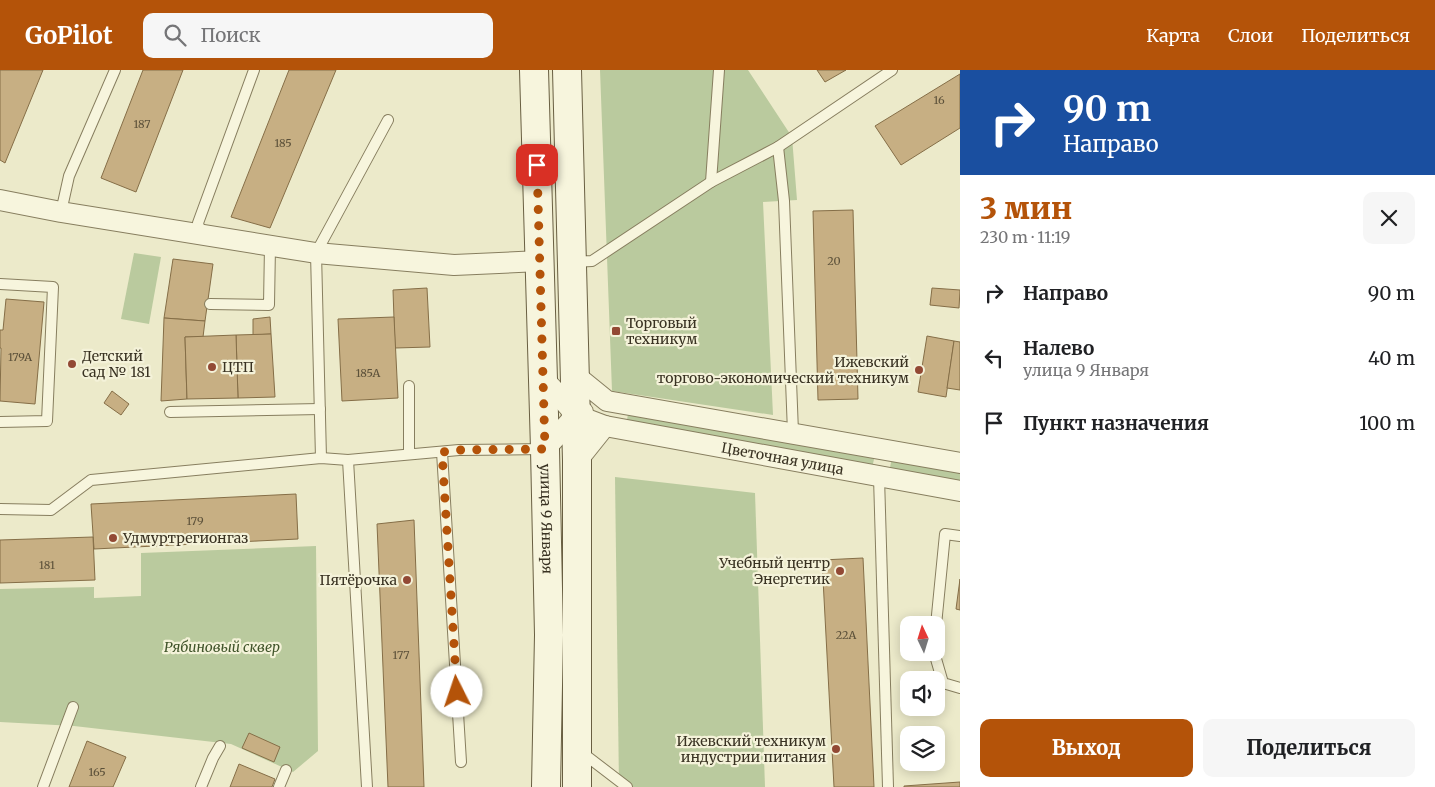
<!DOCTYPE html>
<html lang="ru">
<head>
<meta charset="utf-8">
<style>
	:root { --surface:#fff; --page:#f6f6f6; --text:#202124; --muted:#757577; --accent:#b45309 }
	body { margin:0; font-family:Merriweather,serif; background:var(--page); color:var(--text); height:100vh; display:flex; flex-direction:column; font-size:19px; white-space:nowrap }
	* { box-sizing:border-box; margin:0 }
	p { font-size:16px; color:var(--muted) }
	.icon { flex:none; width:28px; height:28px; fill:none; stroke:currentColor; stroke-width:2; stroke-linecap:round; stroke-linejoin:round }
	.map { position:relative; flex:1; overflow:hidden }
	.details { display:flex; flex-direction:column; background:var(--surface); width:475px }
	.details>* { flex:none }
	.hud { background:#1a4fa0; color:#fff; overflow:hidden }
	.needle { width:32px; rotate:356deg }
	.controls { position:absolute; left:900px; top:546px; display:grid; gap:10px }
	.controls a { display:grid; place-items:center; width:45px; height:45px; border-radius:10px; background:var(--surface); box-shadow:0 2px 12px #0003; font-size:25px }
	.pin { position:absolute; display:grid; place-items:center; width:42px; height:42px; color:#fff; margin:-21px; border-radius:10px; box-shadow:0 2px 8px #0006 }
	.me { position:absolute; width:55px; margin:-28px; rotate:356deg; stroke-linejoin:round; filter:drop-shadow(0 0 4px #0008) }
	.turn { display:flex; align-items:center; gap:18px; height:105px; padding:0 20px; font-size:22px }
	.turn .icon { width:65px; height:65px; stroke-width:2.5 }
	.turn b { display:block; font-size:35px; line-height:42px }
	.round { display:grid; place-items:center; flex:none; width:52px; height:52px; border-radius:10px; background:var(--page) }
	.overview { display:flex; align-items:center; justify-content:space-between; height:85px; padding:0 20px }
	h1 { font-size:30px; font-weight:800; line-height:38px; color:var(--accent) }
	.button { display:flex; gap:10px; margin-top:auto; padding:10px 20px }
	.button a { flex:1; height:58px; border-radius:10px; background:var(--accent); color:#fff; font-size:20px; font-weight:800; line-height:58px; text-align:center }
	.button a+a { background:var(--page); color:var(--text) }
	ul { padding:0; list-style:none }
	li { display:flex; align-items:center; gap:15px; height:65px; padding:0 20px }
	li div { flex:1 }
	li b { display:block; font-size:19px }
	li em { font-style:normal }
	header { display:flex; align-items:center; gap:30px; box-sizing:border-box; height:70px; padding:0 25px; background:var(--accent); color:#fff }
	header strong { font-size:24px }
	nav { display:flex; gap:28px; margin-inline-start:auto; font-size:18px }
	.search { width:350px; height:45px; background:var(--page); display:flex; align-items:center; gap:12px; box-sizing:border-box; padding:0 18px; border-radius:10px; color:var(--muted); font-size:19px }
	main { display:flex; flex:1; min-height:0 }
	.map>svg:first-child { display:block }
</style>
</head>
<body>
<header>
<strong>GoPilot</strong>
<div class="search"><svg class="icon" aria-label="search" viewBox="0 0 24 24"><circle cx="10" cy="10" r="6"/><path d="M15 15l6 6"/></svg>Поиск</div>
<nav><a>Карта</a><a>Слои</a><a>Поделиться</a></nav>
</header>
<main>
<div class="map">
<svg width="960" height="717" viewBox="0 0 960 717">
	<rect width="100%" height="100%" fill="#eceaca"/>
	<g fill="#baca9e">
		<polygon points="600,0 748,0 792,67 797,130 763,132 773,345 612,321"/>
		<polygon points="134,183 161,187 149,254 121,249"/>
		<polygon points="629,339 875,384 872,399 626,355"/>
		<polygon points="892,387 960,398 960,416 889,403"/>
		<polygon points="615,407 755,423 765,717 619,717"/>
		<polygon points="316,476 318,681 293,702 231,674 74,656 0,652 0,519 94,517 94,528 141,526 141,483"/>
	</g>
	<g fill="#c7af83" stroke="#856e47">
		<polygon points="0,0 43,0 5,93 0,90"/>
		<polygon points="143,0 183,0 136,122 101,108"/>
		<polygon points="289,0 336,0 270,158 231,147"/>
		<polygon points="817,0 846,0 825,12"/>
		<polygon points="960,4 960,58 901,95 875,56"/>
		<polygon points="853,140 858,329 818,330 813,141"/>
		<polygon points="173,189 213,194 205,251 164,248"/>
		<polygon points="427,218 430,277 395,278 393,220"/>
		<polygon points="932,218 960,220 959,238 930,235"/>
		<polygon points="6,229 44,232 35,334 0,331 1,278 0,278 0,260 3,260"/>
		<polygon points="270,247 271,264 253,265 253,249"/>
		<polygon points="394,247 398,328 342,331 338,249"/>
		<polygon points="164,248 205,251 203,267 185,267 187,329 161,331"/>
		<polygon points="271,264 275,327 238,328 236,265"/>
		<polygon points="236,265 238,328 187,329 185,267"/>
		<polygon points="927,266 954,271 946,327 918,322"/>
		<polygon points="954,271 960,272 960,320 947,318"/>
		<polygon points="112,321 129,334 121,345 104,333"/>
		<polygon points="296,424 298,469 94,479 91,434"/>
		<polygon points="414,450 424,717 388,717 377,454"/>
		<polygon points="93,467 95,510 0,513 0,470"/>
		<polygon points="863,488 874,717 834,717 822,490"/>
		<polygon points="960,509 960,540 956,539"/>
		<polygon points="249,663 280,677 274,692 242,678"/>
		<polygon points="87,671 126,687 113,717 69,717"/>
		<polygon points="239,694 275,709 272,717 230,717"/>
		<polygon points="960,712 960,717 904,717 904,716"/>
	</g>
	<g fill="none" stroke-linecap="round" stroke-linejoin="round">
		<g stroke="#877e5f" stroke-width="12">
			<g id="service">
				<polyline points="778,77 784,131 793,362"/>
				<polyline points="711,112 719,0"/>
				<polyline points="61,142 69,106 115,0"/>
				<polyline points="201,165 198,153 254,0"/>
				<polyline points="573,192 592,191 711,112 778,77 892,0"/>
				<polyline points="0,214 53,217 47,351 0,352"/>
				<polyline points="210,234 269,235 270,176"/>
				<polyline points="409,316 409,384"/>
				<polyline points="170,342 320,339"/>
				<polyline points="442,382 461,692"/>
				<polyline points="321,388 316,183 388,50"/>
				<polyline points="348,390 367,717"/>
				<polyline points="879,407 888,717"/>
				<polyline points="0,439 51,440 91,410 321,388 348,390 459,380 545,379"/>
				<polyline points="936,555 945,464 960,466"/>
				<polyline points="934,582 943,613 960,618"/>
				<polyline points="580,681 627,717"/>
				<polyline points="43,717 73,637"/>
				<polyline points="201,717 213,688 220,676"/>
				<polyline points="279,717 286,700"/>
			</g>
		</g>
		<g stroke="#877e5f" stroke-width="22">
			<g id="minor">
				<polyline points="0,130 61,142 316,183 454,195 540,191"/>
				<polyline points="575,305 607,331 960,393"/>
				<path id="s1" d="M543 308 576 345 605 356 960 421"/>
				<polyline points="545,379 576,345 583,342"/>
				<polyline points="577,391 605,356"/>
			</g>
		</g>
		<g stroke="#695f42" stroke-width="30">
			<g id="secondary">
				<path id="s2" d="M534 0 545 379 549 565 546 717"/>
				<polyline points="567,0 577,391 577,717"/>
			</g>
		</g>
		<use href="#service" stroke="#f7f5dd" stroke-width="10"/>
		<use href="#minor" stroke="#f7f5dd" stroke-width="20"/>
		<use href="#secondary" stroke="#f7f5dd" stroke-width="28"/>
	</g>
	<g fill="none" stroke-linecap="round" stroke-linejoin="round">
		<polyline stroke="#b45309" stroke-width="9" stroke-dasharray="0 16.2" points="457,622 442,382 459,380 545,379 537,95"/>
	</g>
	<g fill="#924934" stroke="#f4f2d9" stroke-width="2">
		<rect x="611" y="256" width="10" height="10" rx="2.5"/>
		<circle cx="72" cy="294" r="5"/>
		<circle cx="212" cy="297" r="5"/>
		<circle cx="919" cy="300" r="5"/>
		<circle cx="113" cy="468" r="5"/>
		<circle cx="840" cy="501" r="5"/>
		<circle cx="407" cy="510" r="5"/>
		<circle cx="836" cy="679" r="5"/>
	</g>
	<g text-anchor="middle" stroke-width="4.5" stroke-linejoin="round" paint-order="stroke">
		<g font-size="11" fill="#5c513a">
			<text x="939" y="34">16</text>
			<text x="142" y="58">187</text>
			<text x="283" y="77">185</text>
			<text x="834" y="195">20</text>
			<text x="20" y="291">179А</text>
			<text x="368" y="307">185А</text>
			<text x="195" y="455">179</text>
			<text x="47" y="499">181</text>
			<text x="846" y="569">22А</text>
			<text x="401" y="589">177</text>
			<text x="97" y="706">165</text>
		</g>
		<g font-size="14" fill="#393222" stroke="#f4f2d9" text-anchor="start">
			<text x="626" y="258">Торговый<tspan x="626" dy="16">техникум</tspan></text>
			<text x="82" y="291">Детский<tspan x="82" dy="16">сад № 181</tspan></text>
			<text x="909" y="297" text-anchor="end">Ижевский<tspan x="909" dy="16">торгово-экономический техникум</tspan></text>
			<text x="222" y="302">ЦТП</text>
			<text x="123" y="473">Удмуртрегионгаз</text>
			<text x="830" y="498" text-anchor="end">Учебный центр<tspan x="830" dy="16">Энергетик</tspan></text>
			<text x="397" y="515" text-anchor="end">Пятёрочка</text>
			<text x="826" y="676" text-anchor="end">Ижевский техникум<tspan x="826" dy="16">индустрии питания</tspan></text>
		</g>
		<g font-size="14" fill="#393222" stroke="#f4f2d9">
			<text dy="5" stroke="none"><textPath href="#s1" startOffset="261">Цветочная улица</textPath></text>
			<text dy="5" stroke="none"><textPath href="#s2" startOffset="449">улица 9 Января</textPath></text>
		</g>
		<g font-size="14" font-style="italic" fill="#40542a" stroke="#f4f2d9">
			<text x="222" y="582">Рябиновый сквер</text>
		</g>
	</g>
</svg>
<div class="controls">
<a><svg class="needle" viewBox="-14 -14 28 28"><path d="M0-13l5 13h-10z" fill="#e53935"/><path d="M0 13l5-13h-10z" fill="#757577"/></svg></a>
<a><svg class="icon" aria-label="sound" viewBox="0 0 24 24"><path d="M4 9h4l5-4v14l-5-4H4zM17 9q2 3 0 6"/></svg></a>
<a><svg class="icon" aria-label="layers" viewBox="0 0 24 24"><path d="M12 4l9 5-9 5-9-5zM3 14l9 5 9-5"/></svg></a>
</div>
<div class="pin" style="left:537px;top:95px;background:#d93025"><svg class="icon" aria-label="arrive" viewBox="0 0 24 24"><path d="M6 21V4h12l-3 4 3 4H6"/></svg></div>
<svg class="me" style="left:457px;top:622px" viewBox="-20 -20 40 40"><circle r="19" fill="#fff"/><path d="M0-13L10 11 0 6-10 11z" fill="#b45309"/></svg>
</div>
<section class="details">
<div class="hud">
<div class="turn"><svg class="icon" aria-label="right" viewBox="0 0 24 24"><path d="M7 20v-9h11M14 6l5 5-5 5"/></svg><div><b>90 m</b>Направо</div></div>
</div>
<div class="overview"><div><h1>3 мин</h1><p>230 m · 11:19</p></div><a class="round"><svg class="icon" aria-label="close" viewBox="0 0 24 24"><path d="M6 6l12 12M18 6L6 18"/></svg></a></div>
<ul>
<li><svg class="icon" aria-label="right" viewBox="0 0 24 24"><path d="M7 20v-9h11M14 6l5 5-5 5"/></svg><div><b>Направо</b></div><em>90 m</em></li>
<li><svg class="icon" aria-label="left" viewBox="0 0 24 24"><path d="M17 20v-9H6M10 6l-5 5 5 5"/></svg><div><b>Налево</b><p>улица 9 Января</p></div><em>40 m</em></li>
<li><svg class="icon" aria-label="arrive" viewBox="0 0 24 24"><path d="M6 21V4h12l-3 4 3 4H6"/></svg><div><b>Пункт назначения</b></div><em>100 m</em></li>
</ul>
<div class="button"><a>Выход</a><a>Поделиться</a></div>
</section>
</main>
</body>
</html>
